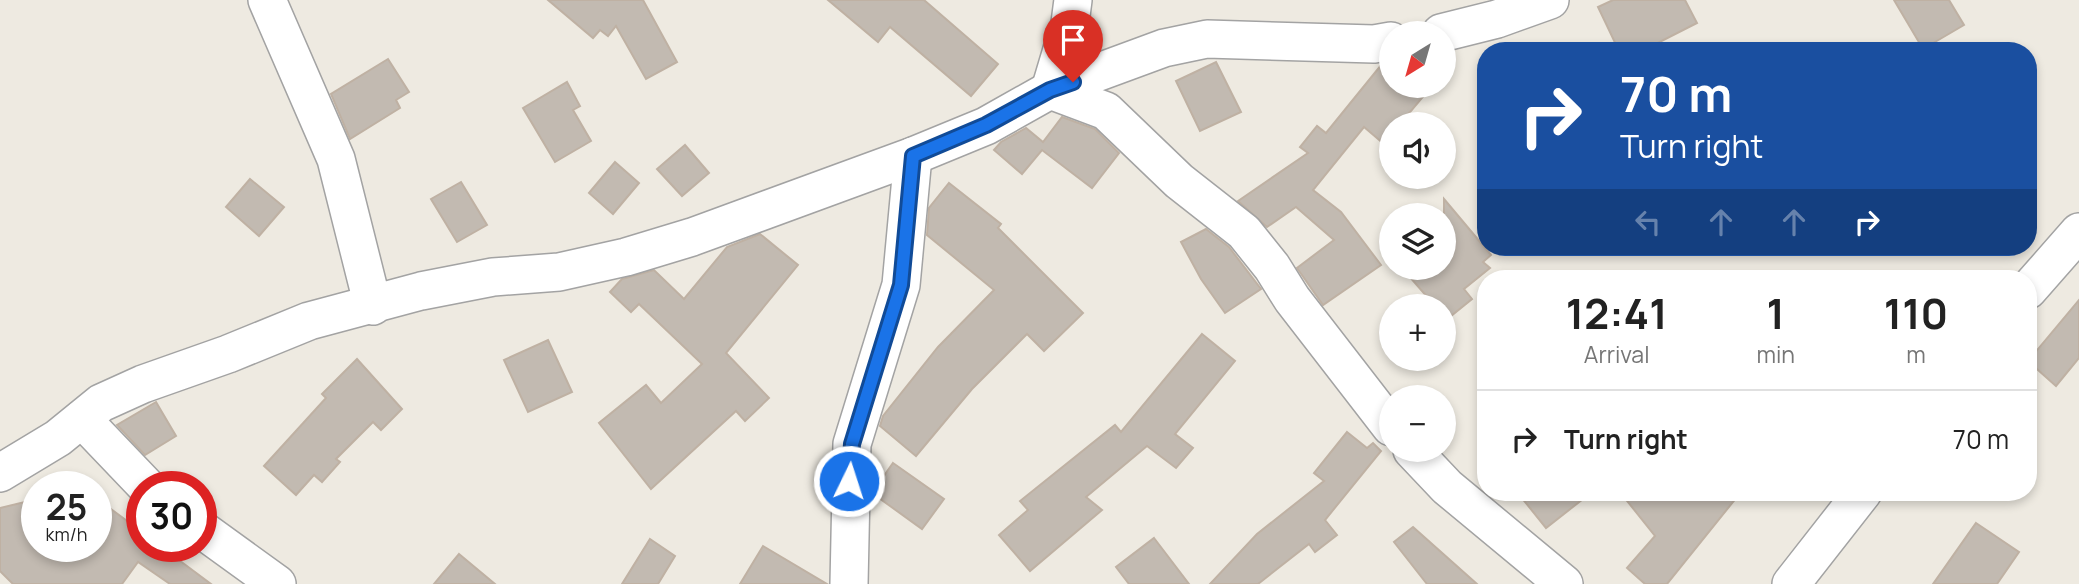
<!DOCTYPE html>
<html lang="en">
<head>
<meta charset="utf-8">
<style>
	:root { --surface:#fff; --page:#f6f6f6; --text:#222; --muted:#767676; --line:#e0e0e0 }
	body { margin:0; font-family:Manrope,sans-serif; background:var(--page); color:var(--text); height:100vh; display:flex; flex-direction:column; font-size:26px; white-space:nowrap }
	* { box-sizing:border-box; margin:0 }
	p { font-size:23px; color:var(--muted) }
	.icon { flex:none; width:38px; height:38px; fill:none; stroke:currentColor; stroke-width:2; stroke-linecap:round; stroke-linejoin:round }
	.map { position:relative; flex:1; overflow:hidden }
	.sheet { position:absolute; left:1477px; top:270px; width:560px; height:231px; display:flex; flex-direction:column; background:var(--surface); border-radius:28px; box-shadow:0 4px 10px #0003 }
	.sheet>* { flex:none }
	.top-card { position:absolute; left:1477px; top:42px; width:560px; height:214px; border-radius:28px; box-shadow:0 4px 10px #0003; background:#1a4fa0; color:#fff; overflow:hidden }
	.needle { width:46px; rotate:217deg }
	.controls { position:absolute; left:1379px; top:21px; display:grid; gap:14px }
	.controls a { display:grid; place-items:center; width:77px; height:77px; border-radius:50%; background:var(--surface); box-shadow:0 4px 10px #0003; font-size:35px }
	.speed { position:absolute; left:21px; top:471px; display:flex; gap:14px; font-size:35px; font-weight:700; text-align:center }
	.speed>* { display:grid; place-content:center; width:91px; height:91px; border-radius:50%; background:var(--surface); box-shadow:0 4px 10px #0003; line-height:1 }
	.speed small { font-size:18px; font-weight:400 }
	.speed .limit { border:10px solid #d22; background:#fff; color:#111 }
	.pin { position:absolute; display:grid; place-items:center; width:60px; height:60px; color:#fff; margin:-72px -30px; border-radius:50% 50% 50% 0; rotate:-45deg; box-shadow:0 0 7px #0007 }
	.pin .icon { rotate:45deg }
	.me { position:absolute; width:77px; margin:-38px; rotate:4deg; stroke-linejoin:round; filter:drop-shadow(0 0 5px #0008) }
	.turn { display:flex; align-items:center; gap:24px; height:147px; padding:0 28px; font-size:32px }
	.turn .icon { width:91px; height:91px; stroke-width:2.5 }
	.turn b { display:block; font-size:49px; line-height:60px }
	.lanes { display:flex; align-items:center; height:66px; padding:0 28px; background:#0003; justify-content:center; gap:35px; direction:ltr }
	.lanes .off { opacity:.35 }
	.eta { display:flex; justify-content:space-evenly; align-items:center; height:119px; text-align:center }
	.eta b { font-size:42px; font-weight:700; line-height:49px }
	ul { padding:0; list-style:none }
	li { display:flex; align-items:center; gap:21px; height:98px; padding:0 28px; border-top:2px solid var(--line) }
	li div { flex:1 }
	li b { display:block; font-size:26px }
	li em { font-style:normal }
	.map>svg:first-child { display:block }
</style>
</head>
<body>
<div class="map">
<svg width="2079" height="584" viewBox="0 0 2079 584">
	<rect width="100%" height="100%" fill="#eeeae1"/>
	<g fill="#c2bab1" stroke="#bfb1a3" stroke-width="2">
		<polygon points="548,0 643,0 677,62 646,79 616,26 608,36 600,30 593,38"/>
		<polygon points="828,0 924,0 998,64 971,96 890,27 878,42"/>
		<polygon points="1613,0 1685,0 1697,23 1642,51 1619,51 1598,7"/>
		<polygon points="1894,0 1949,0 1964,25 1923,49"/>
		<polygon points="388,59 409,92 396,100 400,108 350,139 331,94"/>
		<polygon points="1216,62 1241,112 1200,131 1176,81"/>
		<polygon points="1391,62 1391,86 1432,86 1400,124 1391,124 1391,135 1384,144 1364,127 1313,190 1341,212 1381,265 1323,305 1297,268 1334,240 1296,207 1267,227 1238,201 1308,153 1300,147 1317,126 1326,133 1382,64"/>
		<polygon points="567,82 580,106 573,110 591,141 555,162 523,108"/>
		<polygon points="1062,117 1095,129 1119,153 1092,188 1042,150 1022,174 994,150 1001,142 1026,128 1043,142"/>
		<polygon points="685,145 709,173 682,196 657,169"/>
		<polygon points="615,162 639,183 613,214 589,193"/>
		<polygon points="250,179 284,207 259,236 226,207"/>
		<polygon points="461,182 487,225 457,242 431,199"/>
		<polygon points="949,183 1001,224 998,228 1083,313 1044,351 1027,334 972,389 916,456 880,426 883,416 938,347 994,290 927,235 929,208"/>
		<polygon points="1444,199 1491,255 1483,262 1490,268 1464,289 1472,299 1446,320 1444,306 1435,306 1402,268 1444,268"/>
		<polygon points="1206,229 1229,247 1261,289 1225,313 1201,279 1181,242"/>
		<polygon points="760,234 798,265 726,353 769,398 745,421 736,411 651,489 599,423 646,385 661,403 702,364 639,304 631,312 610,292 622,279 654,270 684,299 727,247"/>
		<polygon points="2079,300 2079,358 2056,386 2028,361"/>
		<polygon points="1202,334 1235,361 1175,434 1193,448 1176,468 1147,446 1086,497 1102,510 1030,571 999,535 1028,510 1020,501 1115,425 1121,432"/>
		<polygon points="548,340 572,392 528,412 504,360"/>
		<polygon points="357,359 402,409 381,430 373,422 336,459 340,462 322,482 314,475 296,495 264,466 326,398 322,394"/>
		<polygon points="156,402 176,436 145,455 117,425"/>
		<polygon points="1347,432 1367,448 1373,443 1381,451 1325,520 1337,535 1315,552 1309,544 1258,584 1210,584 1257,534 1324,481 1314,473"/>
		<polygon points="893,463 944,499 922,529 872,493"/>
		<polygon points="1517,492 1592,492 1546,528"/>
		<polygon points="1620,492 1741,492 1667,584 1645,584 1627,568 1655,536"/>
		<polygon points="96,498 142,532 142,546 160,546 211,584 170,584 138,562 122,584 13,584 0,571 0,508 37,499 37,546 96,546"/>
		<polygon points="1976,523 2019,552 1997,584 1933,584"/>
		<polygon points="1413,527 1477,584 1427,584 1394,542"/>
		<polygon points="1154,538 1189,584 1129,584 1116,567"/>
		<polygon points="650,539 675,556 658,584 622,584"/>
		<polygon points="763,546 827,584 740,584"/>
		<polygon points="459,554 495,584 434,584"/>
	</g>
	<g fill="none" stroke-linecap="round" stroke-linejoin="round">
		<g stroke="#a3a3a3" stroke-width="40">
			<g id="minor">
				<polyline points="267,0 336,159 373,306"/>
				<polyline points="1073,0 1070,23 1050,90 1106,111 1179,181 1244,232 1272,267 1292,299 1391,427"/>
				<polyline points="1441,33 1497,19 1550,0"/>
				<polyline points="2028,290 2079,232"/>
				<polyline points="82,419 146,486"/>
				<polyline points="1412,450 1447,487 1564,584"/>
				<polyline points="0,473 58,438 101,403 143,384 228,354 309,321 421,291 493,277 559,272 626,257 692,237 913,156 986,126 1050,90 1164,48 1207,39 1374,44 1391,41"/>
				<polyline points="201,529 277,584"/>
				<polyline points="849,584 852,444 901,285 913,156"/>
				<polyline points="1791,584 1863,492"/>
			</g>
		</g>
		<use href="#minor" stroke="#fff" stroke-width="37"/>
	</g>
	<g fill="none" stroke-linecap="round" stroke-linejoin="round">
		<g stroke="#114b97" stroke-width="18">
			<polyline id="route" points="849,481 852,444 901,285 913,156 986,125 1050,90 1073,82"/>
		</g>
		<use href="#route" stroke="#1a73e8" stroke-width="12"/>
	</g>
</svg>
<div class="controls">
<a><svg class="needle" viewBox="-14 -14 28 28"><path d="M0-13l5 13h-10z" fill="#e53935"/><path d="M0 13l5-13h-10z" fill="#767676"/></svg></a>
<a><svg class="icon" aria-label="sound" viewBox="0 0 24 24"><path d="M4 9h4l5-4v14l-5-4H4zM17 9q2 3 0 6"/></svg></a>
<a><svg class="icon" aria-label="layers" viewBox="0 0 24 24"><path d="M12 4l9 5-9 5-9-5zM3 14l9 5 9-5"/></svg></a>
<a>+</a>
<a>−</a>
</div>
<div class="speed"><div>25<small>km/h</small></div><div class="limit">30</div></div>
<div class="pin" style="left:1073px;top:82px;background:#d93025"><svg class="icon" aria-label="arrive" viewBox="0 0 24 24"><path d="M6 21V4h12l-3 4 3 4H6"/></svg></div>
<svg class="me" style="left:849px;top:481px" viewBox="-20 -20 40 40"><circle r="17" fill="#1a73e8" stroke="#fff" stroke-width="3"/><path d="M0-11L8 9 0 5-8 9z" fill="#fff"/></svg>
<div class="top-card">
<div class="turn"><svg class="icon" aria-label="right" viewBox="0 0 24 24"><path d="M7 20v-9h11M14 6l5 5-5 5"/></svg><div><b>70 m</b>Turn right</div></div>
<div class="lanes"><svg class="icon off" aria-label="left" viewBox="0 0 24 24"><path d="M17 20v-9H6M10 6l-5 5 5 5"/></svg><svg class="icon off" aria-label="ahead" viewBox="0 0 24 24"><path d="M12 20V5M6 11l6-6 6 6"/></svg><svg class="icon off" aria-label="ahead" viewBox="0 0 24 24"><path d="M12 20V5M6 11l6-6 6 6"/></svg><svg class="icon" aria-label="right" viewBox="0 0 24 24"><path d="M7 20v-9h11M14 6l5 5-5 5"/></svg></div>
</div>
<section class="sheet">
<div class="eta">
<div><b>12:41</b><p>Arrival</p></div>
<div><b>1</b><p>min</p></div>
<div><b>110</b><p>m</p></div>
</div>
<ul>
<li><svg class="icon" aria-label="right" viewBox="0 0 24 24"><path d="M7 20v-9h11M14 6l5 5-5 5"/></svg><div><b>Turn right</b></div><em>70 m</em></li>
</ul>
</section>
</div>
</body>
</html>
